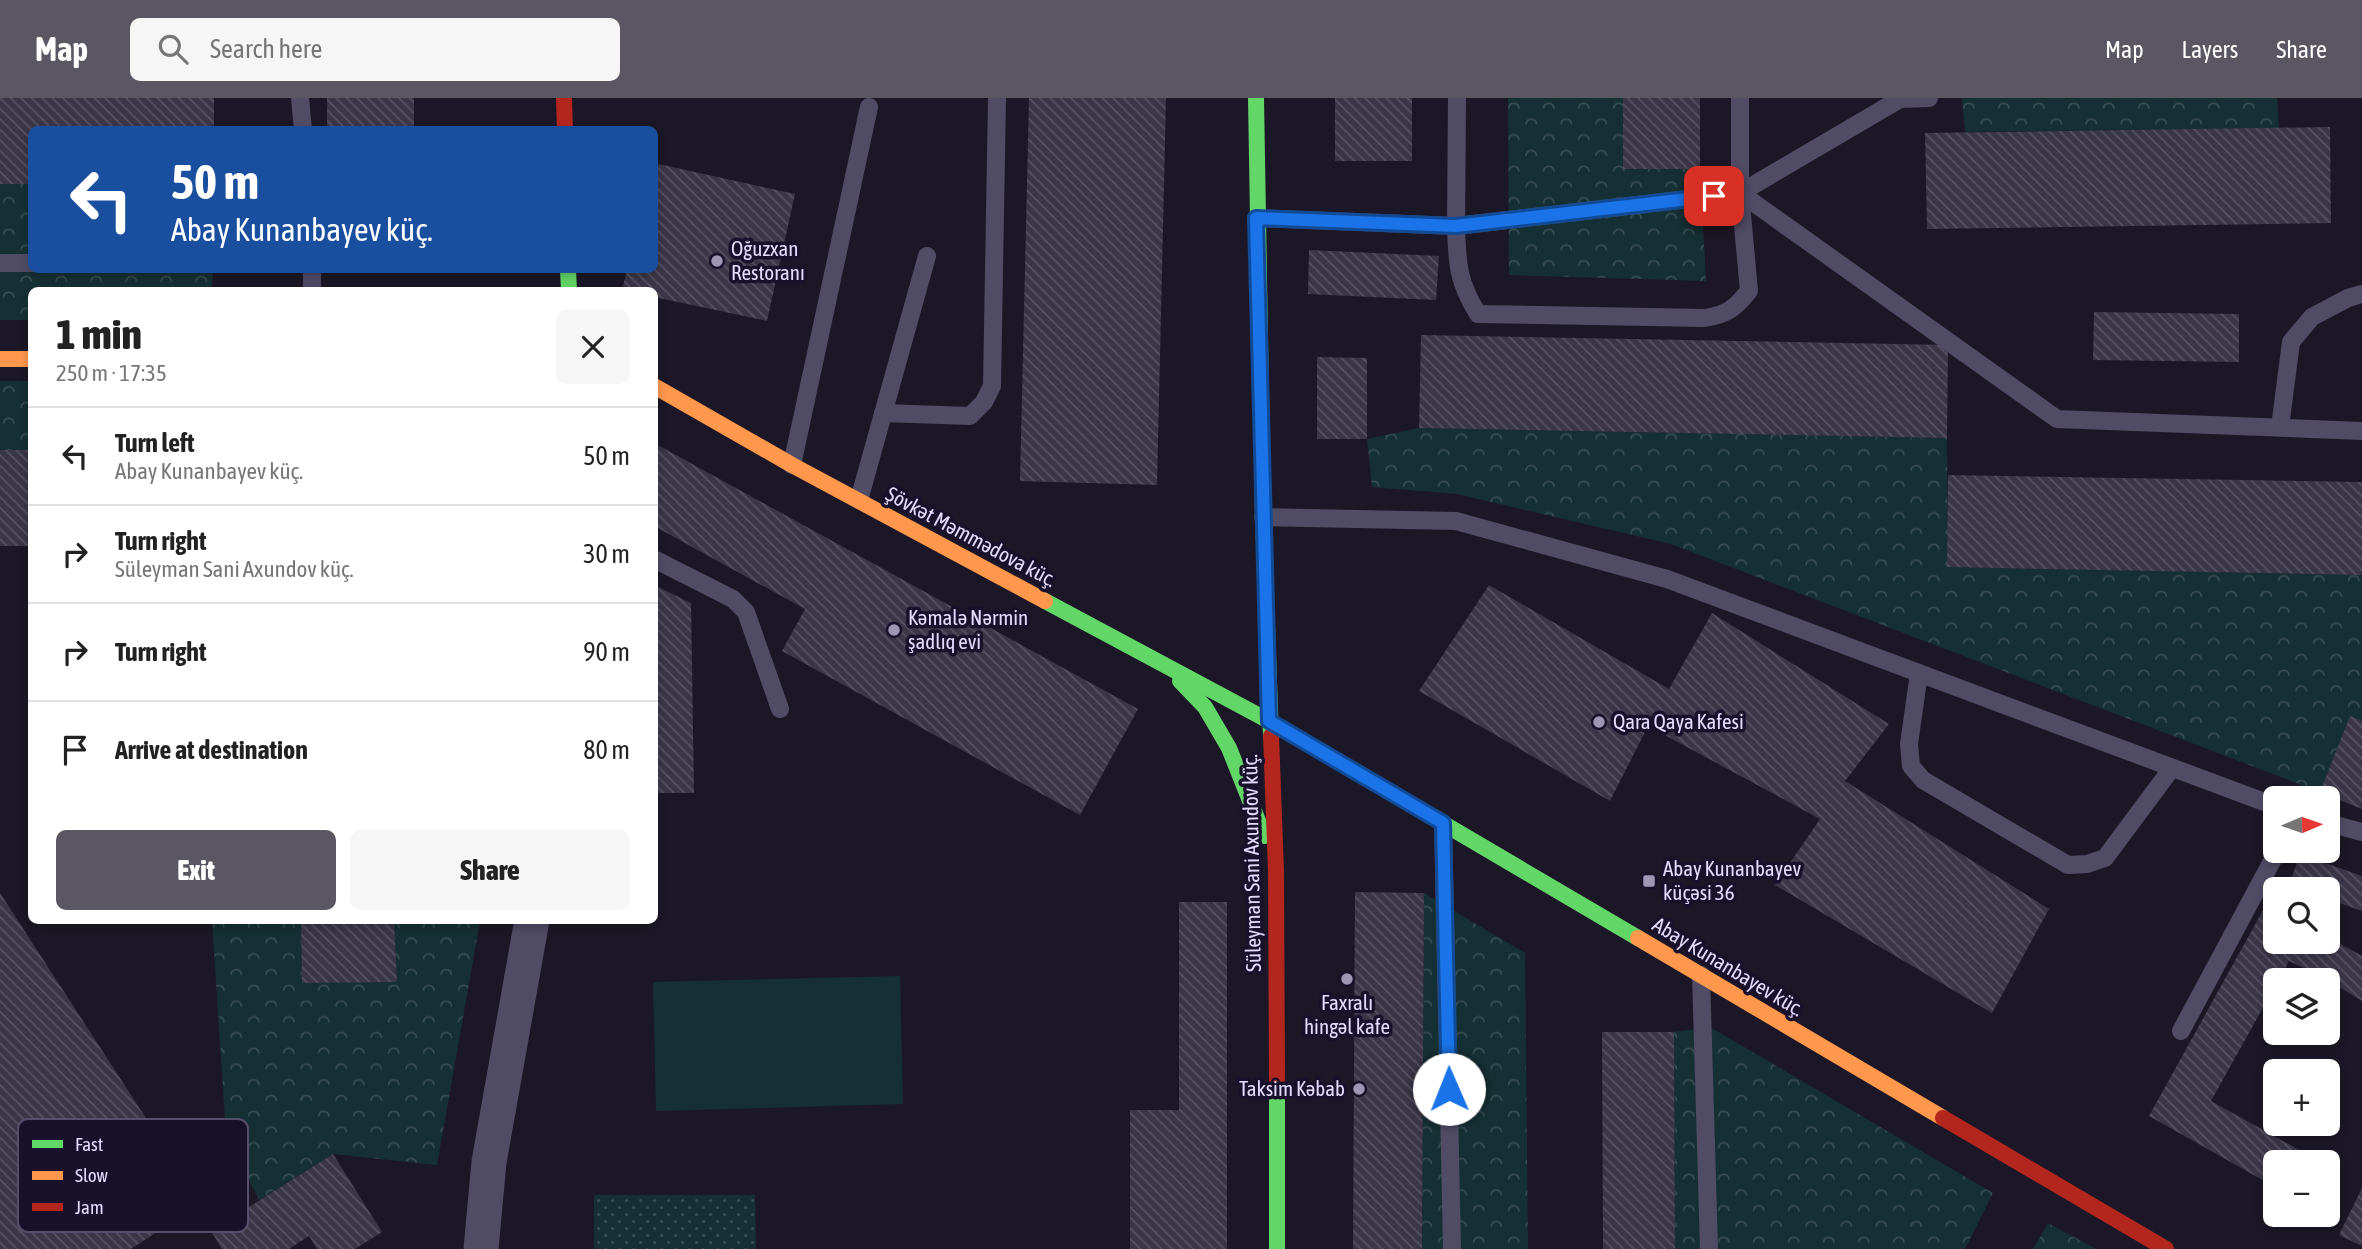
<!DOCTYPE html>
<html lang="en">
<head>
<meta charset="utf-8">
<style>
	:root { --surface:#fff; --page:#f6f6f6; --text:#222; --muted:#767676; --line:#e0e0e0; --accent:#5a5763 }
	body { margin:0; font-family:"Asap Condensed",sans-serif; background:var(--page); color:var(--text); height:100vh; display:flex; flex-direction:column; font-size:26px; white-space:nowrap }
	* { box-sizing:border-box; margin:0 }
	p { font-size:23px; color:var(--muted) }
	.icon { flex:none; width:38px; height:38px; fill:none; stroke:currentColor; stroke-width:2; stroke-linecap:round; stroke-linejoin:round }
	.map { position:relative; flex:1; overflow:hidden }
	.details { position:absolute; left:28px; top:189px; width:630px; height:637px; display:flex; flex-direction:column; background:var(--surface); border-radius:10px; box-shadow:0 4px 10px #0003 }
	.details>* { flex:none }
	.hud { position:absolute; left:28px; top:28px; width:630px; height:147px; border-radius:10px; box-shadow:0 4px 10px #0003; background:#1a4fa0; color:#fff; overflow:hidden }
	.needle { width:46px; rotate:88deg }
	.buttons { position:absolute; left:2263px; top:688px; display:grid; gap:14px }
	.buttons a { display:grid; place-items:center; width:77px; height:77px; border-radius:10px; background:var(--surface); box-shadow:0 4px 10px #0003; font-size:35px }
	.pin { position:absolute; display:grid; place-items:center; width:60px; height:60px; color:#fff; margin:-30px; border-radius:14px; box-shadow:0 4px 10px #0006 }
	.me { position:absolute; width:77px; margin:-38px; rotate:359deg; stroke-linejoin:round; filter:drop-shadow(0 0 5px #0008) }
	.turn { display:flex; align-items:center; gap:24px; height:147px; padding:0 28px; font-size:32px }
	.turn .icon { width:91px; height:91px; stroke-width:2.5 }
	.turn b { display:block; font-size:49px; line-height:60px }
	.round { display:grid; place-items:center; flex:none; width:74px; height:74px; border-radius:10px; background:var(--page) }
	.overview { display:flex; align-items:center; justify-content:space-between; height:119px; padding:0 28px }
	h1 { font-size:42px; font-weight:800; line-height:52px }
	.action { display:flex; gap:14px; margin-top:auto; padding:14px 28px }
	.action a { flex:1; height:80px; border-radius:10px; background:var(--accent); color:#fff; font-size:28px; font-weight:800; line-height:80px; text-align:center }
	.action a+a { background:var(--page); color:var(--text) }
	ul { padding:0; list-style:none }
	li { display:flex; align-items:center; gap:21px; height:98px; padding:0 28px; border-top:2px solid var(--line) }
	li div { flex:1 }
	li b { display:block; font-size:26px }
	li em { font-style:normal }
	header { display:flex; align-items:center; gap:42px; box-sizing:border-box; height:98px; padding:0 35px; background:var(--accent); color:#fff }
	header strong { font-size:33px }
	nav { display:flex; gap:38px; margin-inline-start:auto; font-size:24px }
	.search { width:490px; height:63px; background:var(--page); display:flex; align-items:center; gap:18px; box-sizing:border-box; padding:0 24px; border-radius:10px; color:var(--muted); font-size:26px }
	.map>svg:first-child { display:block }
</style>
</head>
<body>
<header>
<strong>Map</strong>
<div class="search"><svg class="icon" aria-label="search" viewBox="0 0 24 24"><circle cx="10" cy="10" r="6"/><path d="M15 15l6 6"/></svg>Search here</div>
<nav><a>Map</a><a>Layers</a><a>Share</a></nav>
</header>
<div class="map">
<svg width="2362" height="1151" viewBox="0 0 2362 1151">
	<defs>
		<pattern id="forest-crowns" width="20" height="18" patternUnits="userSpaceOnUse" patternTransform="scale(1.75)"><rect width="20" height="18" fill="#153034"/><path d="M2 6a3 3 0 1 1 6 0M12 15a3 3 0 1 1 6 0" fill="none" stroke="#374d52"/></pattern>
		<pattern id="park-dots" width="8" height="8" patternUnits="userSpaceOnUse" patternTransform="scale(1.75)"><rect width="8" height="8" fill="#153034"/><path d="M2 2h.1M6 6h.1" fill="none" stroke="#374d52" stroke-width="1.8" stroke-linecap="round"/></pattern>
		<pattern id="building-back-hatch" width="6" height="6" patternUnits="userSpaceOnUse" patternTransform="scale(1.75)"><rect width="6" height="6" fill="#3b3647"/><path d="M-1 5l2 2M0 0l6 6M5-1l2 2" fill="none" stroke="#575263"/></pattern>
	</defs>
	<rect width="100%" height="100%" fill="#1c1726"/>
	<polygon fill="#153034" points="900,878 903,1006 656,1013 653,884"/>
	<g fill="url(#forest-crowns)">
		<polygon points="1508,0 1623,0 1623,71 1700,71 1706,183 1509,177"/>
		<polygon points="1962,0 2277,0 2279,30 1965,34"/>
		<polygon points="0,86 31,86 32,172 213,172 212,192 32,192 31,222 0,222"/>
		<rect x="0" y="283" width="31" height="69"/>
		<polygon points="1419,330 1947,340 1948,469 2362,477 2362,623 2350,619 2320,694 1671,446 1457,396 1372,389 1367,341"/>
		<polygon points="1424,795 1525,855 1528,1151 1422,1151"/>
		<polygon points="212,823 301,823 302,885 397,883 394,823 480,823 437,1067 333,1056 259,1102 226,1036"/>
		<polygon points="1710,929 1993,1095 1965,1151 1675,1151 1674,934"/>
		<polygon points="2048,1125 2096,1151 2033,1151"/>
	</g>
	<polygon fill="url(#park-dots)" points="594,1097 755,1097 756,1151 594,1151"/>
	<g fill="url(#building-back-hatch)">
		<polygon points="0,0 214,0 214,32 32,32 32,86 0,86"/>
		<rect x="327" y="0" width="87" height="32"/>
		<polygon points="1029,0 1166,0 1157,387 1020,383"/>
		<rect x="1335" y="0" width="77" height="63"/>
		<rect x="1623" y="0" width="77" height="71"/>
		<polygon points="2330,29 2331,125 1927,131 1925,35"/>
		<polygon points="654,65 795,96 767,223 654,199 654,192 622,192 627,172 654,172"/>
		<polygon points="1309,152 1439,158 1436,202 1308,196"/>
		<polygon points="2094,214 2239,216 2239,264 2093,262"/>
		<polygon points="1421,237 1948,247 1947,340 1419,330"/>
		<polygon points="1317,259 1367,260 1367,341 1317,341"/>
		<polygon points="654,345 1138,611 1080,717 782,553 805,511 654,428"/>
		<rect x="0" y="352" width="32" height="96"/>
		<polygon points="1948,377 2362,384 2362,477 1947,469"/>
		<polygon points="654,487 691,505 694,695 654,695"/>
		<polygon points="1489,487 1669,591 1712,515 1889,626 1845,683 2049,811 1992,915 1775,787 1820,721 1648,628 1610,703 1419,593"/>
		<polygon points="2350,618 2362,623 2362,711 2320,694"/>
		<polygon points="2300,756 2362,778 2362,813 2328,801 2328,791 2300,791 2289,787"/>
		<polygon points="1355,794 1424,795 1422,1151 1353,1151"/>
		<polygon points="0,795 201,1105 131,1151 0,1151"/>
		<polygon points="1179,804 1227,804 1227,1151 1130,1151 1130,1012 1179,1012"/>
		<polygon points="2267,805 2275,810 2275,844 2328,844 2328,839 2362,858 2362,903 2328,882 2289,863 2279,882 2275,882 2275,888 2211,1003 2321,1064 2275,1064 2275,1089 2149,1018"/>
		<polygon points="301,822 394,822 397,884 302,885"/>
		<polygon points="1602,934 1674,934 1675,1151 1603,1151"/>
		<polygon points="333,1056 382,1134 355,1151 317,1151 309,1138 289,1151 222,1151 211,1133"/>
		<polygon points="2362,1090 2362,1148 2339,1137"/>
	</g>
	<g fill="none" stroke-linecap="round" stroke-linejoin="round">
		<g stroke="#504c66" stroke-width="18">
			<polyline points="300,0 303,32"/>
			<polyline points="1457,0 1456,128 1740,95 1900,1 1929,0"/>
			<polyline points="1740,95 2057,321 2362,333"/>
			<path d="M1256 120 1456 128C1457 165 1458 185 1478 216L1705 220C1728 216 1734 211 1749 193L1740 95V0"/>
			<polyline points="0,165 32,165"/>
			<polyline points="312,192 312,172"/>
			<polyline points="883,315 970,318 984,304 992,288 997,0"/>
			<polyline points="2280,329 2291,244 2312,219 2348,200 2362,196"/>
			<polyline points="792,367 869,9"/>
			<polyline points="859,402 927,158"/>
			<polyline points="1263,419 1456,423 1667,481 2275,708"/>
			<polyline points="654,461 733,501 746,514 780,611"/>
			<polyline points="1919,575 1909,646 1911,668 1923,682 2068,767 2087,766 2105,760 2172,670"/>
			<polyline points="1443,725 1452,1151"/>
			<polyline points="2328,725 2362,734"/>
			<polyline points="1701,877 1709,1151"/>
			<polyline points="2181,933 2278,752"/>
		</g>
		<polyline stroke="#504c66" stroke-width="35" points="481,1151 489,1064 532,822"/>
		<g stroke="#63d668" stroke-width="16">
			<polyline points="1256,0 1263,419 1271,638"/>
			<polyline points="568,172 569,192"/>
			<polyline points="1045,503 1269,623 1638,840"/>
			<polyline points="1180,583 1205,609 1229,650 1264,738"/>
			<polyline points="1277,984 1277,1151"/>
		</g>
		<g stroke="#ff974d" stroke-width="16">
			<polyline points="0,261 32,261"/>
			<polyline points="654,288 792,367 1045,503"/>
			<polyline points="1638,840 1943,1020"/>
		</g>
		<g stroke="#b3261e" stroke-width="16">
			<polyline points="564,0 565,32"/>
			<polyline points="1271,638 1276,773 1277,984"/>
			<polyline points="1943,1020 2166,1151"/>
		</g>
	</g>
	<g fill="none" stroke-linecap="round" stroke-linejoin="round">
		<g stroke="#114b97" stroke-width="18">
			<polyline id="route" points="1449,991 1443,725 1269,623 1256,120 1456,128 1714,98"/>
		</g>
		<use href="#route" stroke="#1a73e8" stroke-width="12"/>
	</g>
	<g fill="#9e97b3" stroke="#19112c" stroke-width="2.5">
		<circle cx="717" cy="163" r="7"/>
		<circle cx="894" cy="532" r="7"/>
		<circle cx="1599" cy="624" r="7"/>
		<rect x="1642" y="776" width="14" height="14" rx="3.5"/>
		<circle cx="1347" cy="881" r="7"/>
		<circle cx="1359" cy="991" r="7"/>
	</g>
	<g text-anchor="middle" stroke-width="7" stroke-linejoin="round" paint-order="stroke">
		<g font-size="21" fill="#e4dcff" stroke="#19112c" text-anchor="start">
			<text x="731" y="158">Oğuzxan<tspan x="731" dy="24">Restoranı</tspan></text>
			<text x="908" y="527">Kəmalə Nərmin<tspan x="908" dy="24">şadlıq evi</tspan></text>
			<text x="1613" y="631">Qara Qaya Kafesi</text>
			<text x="1663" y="778">Abay Kunanbayev<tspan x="1663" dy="24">küçəsi 36</tspan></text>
			<text x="1347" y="912" text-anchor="middle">Faxralı<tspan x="1347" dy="24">hingəl kafe</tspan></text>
			<text x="1345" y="998" text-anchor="end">Taksim Kəbab</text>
		</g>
		<g font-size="21" fill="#e4dcff" stroke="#19112c">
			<text transform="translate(971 439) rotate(28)" y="7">Şövkət Məmmədova küç.</text>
			<text transform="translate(1252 765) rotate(-91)" y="7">Süleyman Sani Axundov küç.</text>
			<text transform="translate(1728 869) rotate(31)" y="7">Abay Kunanbayev küç.</text>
		</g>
	</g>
	<rect x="18" y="1021" width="230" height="113" rx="10" fill="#19112c" stroke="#564e6b" stroke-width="2"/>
	<rect x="32" y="1042" width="31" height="8" fill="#63d668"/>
	<rect x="32" y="1073" width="31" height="9" fill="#ff974d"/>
	<rect x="32" y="1105" width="31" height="8" fill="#b3261e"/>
	<g font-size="19" fill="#e4dcff">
		<text x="75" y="1053">Fast</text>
		<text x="75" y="1084">Slow</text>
		<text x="75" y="1116">Jam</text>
	</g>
</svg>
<div class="buttons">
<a><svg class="needle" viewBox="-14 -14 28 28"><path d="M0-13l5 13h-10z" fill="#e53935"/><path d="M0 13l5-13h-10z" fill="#767676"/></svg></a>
<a><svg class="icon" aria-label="search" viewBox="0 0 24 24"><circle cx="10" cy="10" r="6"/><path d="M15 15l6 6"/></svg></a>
<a><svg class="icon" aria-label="layers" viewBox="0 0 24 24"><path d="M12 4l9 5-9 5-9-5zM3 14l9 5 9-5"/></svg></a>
<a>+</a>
<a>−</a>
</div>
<div class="pin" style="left:1714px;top:98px;background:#d93025"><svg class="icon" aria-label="arrive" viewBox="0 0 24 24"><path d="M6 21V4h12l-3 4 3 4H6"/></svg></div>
<svg class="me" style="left:1449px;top:991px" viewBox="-20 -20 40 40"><circle r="19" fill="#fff"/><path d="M0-13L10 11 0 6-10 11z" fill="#1a73e8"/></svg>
<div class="hud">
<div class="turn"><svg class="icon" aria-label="left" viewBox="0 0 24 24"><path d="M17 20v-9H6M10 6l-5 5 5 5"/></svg><div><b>50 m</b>Abay Kunanbayev küç.</div></div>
</div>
<section class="details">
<div class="overview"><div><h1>1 min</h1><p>250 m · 17:35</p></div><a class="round"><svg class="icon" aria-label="close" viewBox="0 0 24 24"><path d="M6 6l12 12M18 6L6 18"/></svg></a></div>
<ul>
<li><svg class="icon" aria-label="left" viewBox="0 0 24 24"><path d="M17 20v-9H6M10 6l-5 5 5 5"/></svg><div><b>Turn left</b><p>Abay Kunanbayev küç.</p></div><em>50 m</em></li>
<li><svg class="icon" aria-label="right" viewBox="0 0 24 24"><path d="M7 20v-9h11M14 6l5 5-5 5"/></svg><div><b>Turn right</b><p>Süleyman Sani Axundov küç.</p></div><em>30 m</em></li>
<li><svg class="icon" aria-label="right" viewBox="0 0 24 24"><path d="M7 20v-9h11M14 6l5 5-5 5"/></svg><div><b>Turn right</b></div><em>90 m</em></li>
<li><svg class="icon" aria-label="arrive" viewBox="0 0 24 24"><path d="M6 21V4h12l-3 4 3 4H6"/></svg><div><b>Arrive at destination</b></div><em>80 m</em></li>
</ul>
<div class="action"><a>Exit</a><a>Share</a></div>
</section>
</div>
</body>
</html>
